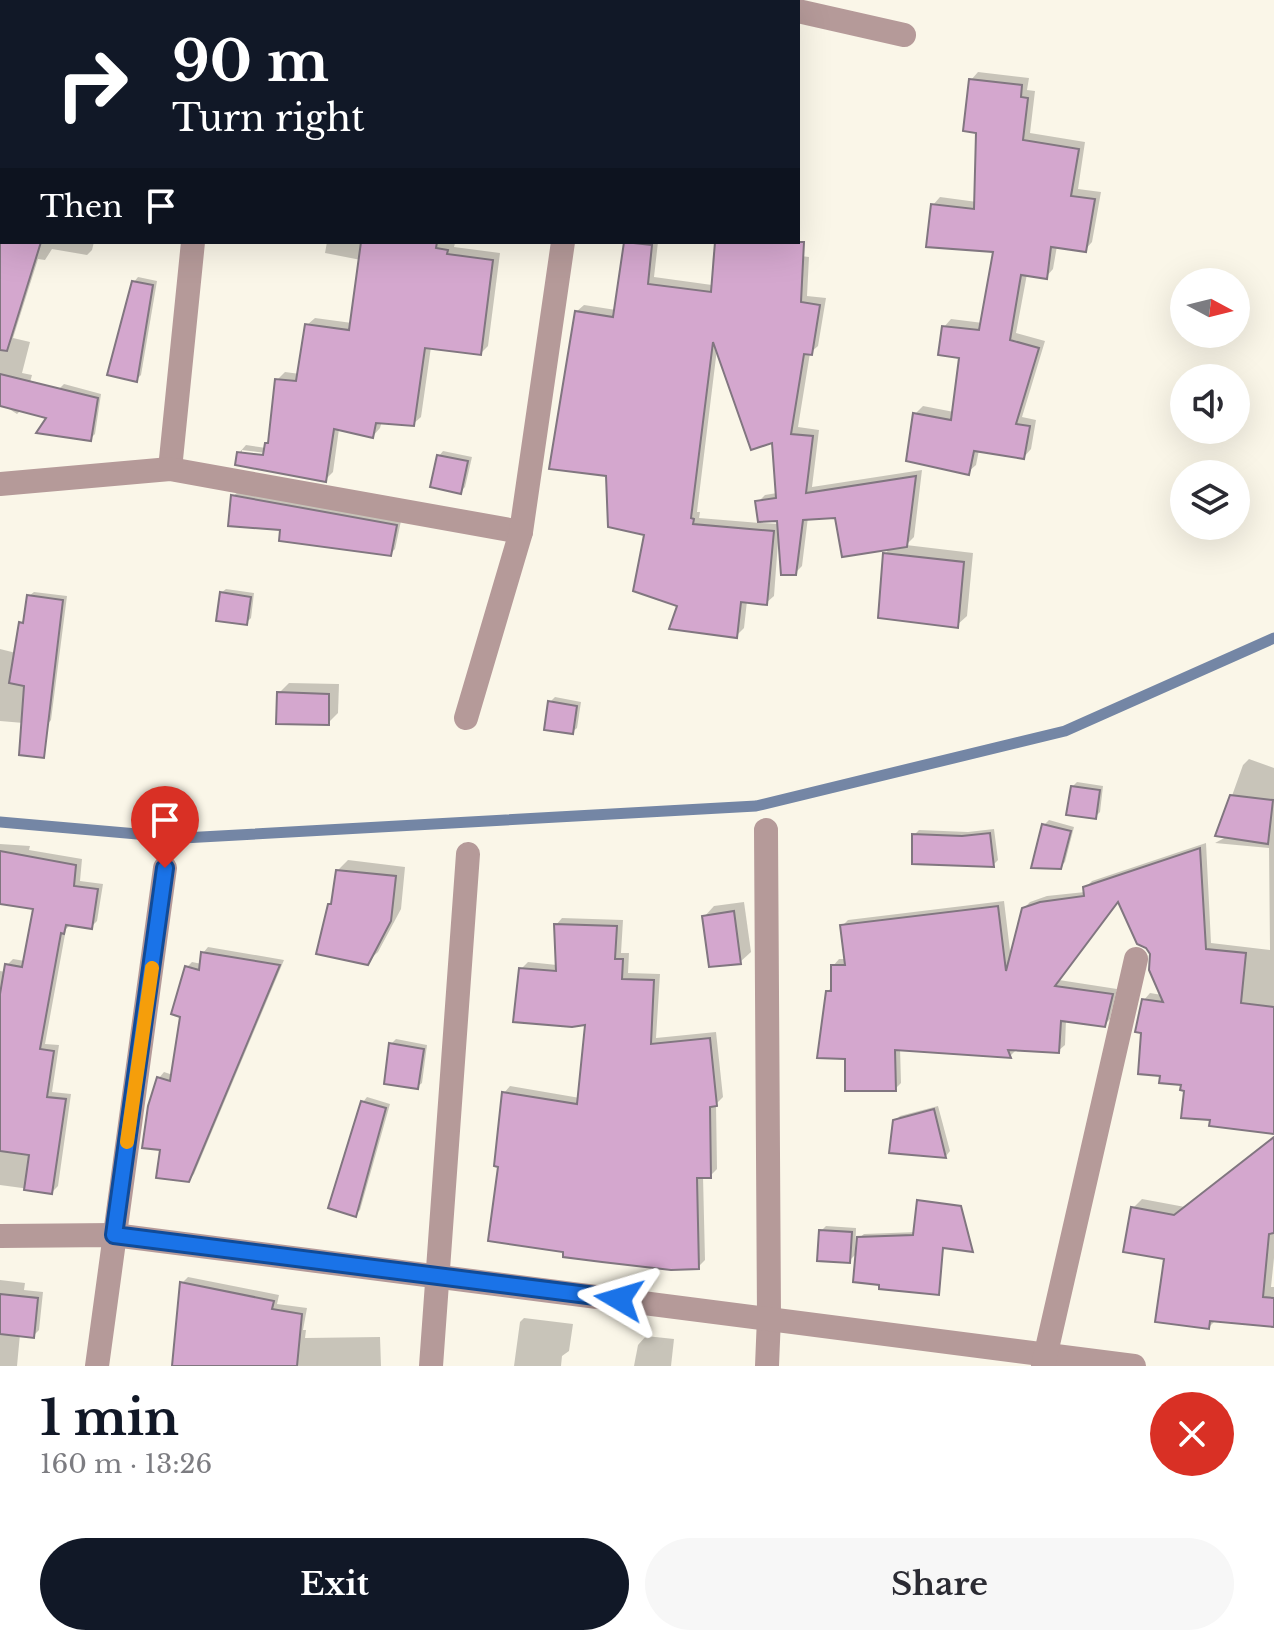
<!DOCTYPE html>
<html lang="en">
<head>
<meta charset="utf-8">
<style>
	:root { --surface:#fff; --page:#f7f7f7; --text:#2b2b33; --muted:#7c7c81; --accent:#111827 }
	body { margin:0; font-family:"Libre Baskerville",serif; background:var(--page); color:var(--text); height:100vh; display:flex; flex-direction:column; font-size:30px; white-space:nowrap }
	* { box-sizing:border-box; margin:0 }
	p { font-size:26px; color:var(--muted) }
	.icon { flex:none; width:44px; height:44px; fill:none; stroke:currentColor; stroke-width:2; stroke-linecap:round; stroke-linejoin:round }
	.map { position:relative; height:1366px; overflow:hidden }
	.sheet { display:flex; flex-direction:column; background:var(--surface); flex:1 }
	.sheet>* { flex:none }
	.hud { position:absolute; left:0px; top:0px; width:800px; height:244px; box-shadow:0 8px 32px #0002; background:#111827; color:#fff; overflow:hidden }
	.needle { width:52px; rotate:97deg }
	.buttons { position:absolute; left:1170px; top:268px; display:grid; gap:16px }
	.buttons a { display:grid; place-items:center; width:80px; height:80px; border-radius:50%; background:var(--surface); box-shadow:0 8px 32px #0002; font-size:40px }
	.pin { position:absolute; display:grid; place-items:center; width:68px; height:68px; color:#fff; margin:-82px -34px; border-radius:50% 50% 50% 0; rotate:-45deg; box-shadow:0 0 8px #0007 }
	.pin .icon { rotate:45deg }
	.me { position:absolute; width:88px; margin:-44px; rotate:277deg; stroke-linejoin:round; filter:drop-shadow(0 0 6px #0008) }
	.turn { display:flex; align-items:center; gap:28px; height:168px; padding:0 40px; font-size:36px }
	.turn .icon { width:104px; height:104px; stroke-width:2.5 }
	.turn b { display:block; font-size:56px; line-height:68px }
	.then { display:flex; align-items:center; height:76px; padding:0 40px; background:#0003; gap:16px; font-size:30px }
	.round { display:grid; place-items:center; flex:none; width:84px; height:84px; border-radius:42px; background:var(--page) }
	.summary { display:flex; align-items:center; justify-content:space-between; height:136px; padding:0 40px }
	h1 { font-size:48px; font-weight:700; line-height:60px; color:var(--accent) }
	.action { display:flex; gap:16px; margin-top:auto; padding:16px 40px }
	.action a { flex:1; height:92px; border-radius:48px; background:var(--accent); color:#fff; font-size:32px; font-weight:700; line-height:92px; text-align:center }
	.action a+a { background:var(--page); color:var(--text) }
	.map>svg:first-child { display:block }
</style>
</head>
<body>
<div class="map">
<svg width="1274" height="1366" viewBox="0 0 1274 1366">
	<rect width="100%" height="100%" fill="#faf6e8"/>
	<g fill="#0003" fill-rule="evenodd">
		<polygon points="34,0 142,0 34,2"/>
		<polygon points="447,0 475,0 485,2 445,2"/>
		<rect x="0" y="21" width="2" height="99"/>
		<polygon points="978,72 1029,78 1027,90 1035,91 1030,133 1085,142 1078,189 1101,192 1092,242 1085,250 1057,246 1053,269 1046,277 1027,274 1016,333 1045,341 1022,417 1036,420 1031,449 1024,457 979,450 976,465 968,472 915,414 923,406 954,412 961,357 944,327 951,319 983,323 995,250 933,205 940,197 977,202 978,131 971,80"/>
		<polygon points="0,178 2,179 2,239 0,239"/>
		<polygon points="9,242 94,242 92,250 87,255 52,249 45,260 38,259 13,338 30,342 22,373 32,375 23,408 17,414 0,403 0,271"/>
		<path d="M327 242H449L455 243 454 247 500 253 488 346 481 353 431 347 421 417 413 424 382 421 380 428 373 436 339 429 333 472 325 480 237 464 239 453 246 445 266 448 270 441 277 380 285 372 300 374 307 325 315 318 352 323 361 260 325 253ZM242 450 273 454V458L242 454Z"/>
		<path d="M626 242H658L654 277 712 285 713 253 720 246 809 257 807 296 826 298 818 346 810 353 798 427 819 430 812 487 922 470 914 537 906 545 973 553 967 616 957 625 885 554 891 547 837 516 808 517 802 566 795 573 781 542H778L774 596 766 603 747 601 744 628 736 636 679 605 646 533 608 474 576 312 584 305 616 310ZM717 349 774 441 777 493 765 495 758 502 760 523 699 518 700 512H697ZM779 519V524L761 523V520Z"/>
		<polygon points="138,277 157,281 141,375 136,380 134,282"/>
		<polygon points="64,384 101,394 95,434 90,439 59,389"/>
		<polygon points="443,451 472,457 465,487 460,492 439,456"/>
		<polygon points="238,492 401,521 395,549 390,554 283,529 233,496"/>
		<polygon points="226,589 254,593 251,618 246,623 221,593"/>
		<polygon points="34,592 67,596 51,720 47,725 0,721 0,649 16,653 21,623 25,619 29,596"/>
		<polygon points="289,683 339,684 338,713 328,723 279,693"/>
		<polygon points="555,697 581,702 577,728 572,732 550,702"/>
		<polygon points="1249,759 1274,768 1274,1132 1212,1119 1186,1089 1144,1000 1150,993 1162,995 1152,953 1119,900 1059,980 1117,989 1110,1019 1104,1025 1066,1020 1065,1045 1058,1051 1017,1049 1010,1056 900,1048 901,1083 895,1089 847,1057 827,992 833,986 833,966 839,959 846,959 842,926 848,920 1004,901 1011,959 1023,909 1030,902 1047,896 1085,892 1085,888 1092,881 1206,843 1211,943 1270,950 1269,848 1215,843 1228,836 1218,835 1243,765"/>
		<polygon points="1077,782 1103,786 1100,812 1095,817 1073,786"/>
		<polygon points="1049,820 1074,827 1065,862 1060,867 1044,825"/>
		<polygon points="994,829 998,860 993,865 914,835 919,830 968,832"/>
		<polygon points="0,844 30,846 29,850 82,859 80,881 103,884 97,921 91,927 70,925 66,929 45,1044 59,1045 52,1092 71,1094 58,1186 52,1192 0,1185 0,971 6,972 7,965 13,959 25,961 36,908 0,902"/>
		<polygon points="348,860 405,867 401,909 378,952 367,962 329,905 334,900 337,871"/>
		<polygon points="744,902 751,952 740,962 704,917 714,906"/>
		<polygon points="562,918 623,920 621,953 629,953 628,973 660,974 656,1038 716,1032 723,1097 716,1104 717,1169 710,1176 703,1176 705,1260 698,1267 565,1251 500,1165 504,1093 510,1086 580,1098 587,1023 521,969 528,962 557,965 556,925"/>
		<polygon points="208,947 284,960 194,1174 189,1180 162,1149 159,1078 164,1072 173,1075 187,967 192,962 202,964 203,953"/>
		<polygon points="396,1039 427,1045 422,1083 417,1087 391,1044"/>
		<polygon points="367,1097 390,1104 360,1210 355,1215 363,1102"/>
		<polygon points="938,1106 950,1151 946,1156 891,1151 895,1121 900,1116"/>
		<polygon points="1274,1141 1274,1258 1271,1287 1274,1287 1274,1325 1216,1320 1209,1327 1133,1208 1142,1199 1185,1207"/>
		<polygon points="826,1226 856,1228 855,1255 849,1261 821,1231"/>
		<polygon points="917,1232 905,1285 859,1238 864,1234"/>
		<polygon points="188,1277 279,1295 277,1304 307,1308 303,1330 306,1330 305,1338 380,1337 381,1366 188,1366 182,1283"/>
		<polygon points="0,1280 25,1283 24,1290 43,1292 39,1330 33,1336 20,1334 17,1366 0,1366"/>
		<polygon points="524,1318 573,1324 569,1351 562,1356 561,1366 514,1366 520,1322"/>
		<polygon points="646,1336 674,1339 671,1366 634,1366 638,1345"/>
	</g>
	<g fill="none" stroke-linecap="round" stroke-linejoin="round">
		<polyline stroke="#7486a5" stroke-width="11" points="0,822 183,838 756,806 1065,731 1274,638"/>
	</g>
	<g fill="#d4a7ce" stroke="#817680" stroke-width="2">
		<polygon points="969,79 1022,85 1021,97 1028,98 1023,140 1079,149 1071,196 1095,199 1086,252 1051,247 1047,279 1021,275 1010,340 1039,348 1016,424 1030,426 1024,459 974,451 969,475 906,461 913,413 951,420 959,358 938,355 942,326 979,330 993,252 926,247 931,204 974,209 976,133 963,131"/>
		<polygon points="0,242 41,242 7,351 0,350"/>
		<polygon points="361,242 437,242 436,248 448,250 447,254 493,260 481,355 425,348 414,426 376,423 373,438 334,429 326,482 235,465 237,452 263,455 265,443 268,443 275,379 296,381 305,324 349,330"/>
		<polygon points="624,242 652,245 648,284 711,292 715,242 804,242 801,302 820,305 812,355 804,354 791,434 813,436 806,493 916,476 907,547 842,557 835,518 803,520 796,575 781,575 777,521 758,522 755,501 776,498 772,443 751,450 713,342 691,518 694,519 693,524 774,531 767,605 741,602 737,638 669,629 677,606 633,591 644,535 608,527 606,476 549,469 575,311 613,317"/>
		<polygon points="132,281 153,285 137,382 107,375"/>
		<polygon points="0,374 98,398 91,441 36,433 46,418 0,406"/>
		<polygon points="437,455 468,461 461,494 430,487"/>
		<polygon points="231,495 397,525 391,556 279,541 280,530 228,526"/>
		<polygon points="883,553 964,562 958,628 878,618"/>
		<polygon points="220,592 251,597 247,625 216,621"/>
		<polygon points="27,595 63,600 44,758 19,755 24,686 9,683 19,622 23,623"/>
		<polygon points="277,692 329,694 329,725 276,724"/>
		<polygon points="548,701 577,706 573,734 544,730"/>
		<polygon points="1071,786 1100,790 1096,819 1066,815"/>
		<polygon points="1230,795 1273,800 1268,844 1215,836"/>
		<polygon points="1042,824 1071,831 1061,869 1031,868"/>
		<polygon points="990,833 994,867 912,864 912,834 962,836"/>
		<polygon points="1200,848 1206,949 1246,953 1241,1003 1274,1007 1274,1134 1209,1126 1210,1120 1181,1118 1184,1091 1180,1090 1181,1085 1159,1083 1160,1076 1138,1074 1141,1033 1135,1032 1142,999 1163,1002 1149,970 1150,954 1146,948 1137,944 1118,902 1055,986 1113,994 1105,1027 1061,1021 1059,1053 1008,1050 1011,1058 895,1050 896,1091 845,1091 845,1059 817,1058 826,991 831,991 831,965 845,965 840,925 998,906 1006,971 1022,908 1040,902 1084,896 1083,887"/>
		<polygon points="0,851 76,865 74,886 98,889 92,929 66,925 64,934 61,933 40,1049 54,1051 47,1097 66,1099 52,1194 24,1190 29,1155 0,1151 0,994 5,964 22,967 33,909 0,904"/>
		<polygon points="336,870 396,876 391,921 368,965 316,954 328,904 331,904"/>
		<polygon points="734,911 741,964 709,967 702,916"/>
		<polygon points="554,924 617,926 615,959 623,959 622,979 654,980 651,1044 710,1038 717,1106 710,1107 711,1178 697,1178 699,1269 671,1270 602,1262 563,1257 563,1252 488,1241 498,1167 494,1166 502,1092 577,1104 585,1025 572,1027 513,1022 519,968 556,971"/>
		<polygon points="201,952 280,965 189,1182 156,1178 160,1150 142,1148 148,1106 157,1077 170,1081 180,1017 171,1014 185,966 199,970"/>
		<polygon points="389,1043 424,1049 418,1089 384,1084"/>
		<polygon points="361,1101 386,1108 356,1217 328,1208"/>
		<polygon points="934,1109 946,1158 889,1153 893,1120"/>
		<polygon points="1274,1137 1274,1233 1269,1234 1263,1297 1274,1298 1274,1327 1210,1321 1209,1329 1155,1322 1164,1259 1123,1252 1131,1207 1174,1215"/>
		<polygon points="917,1200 961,1206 973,1252 943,1248 939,1295 879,1289 879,1285 853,1282 857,1237 913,1235"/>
		<polygon points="819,1230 852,1232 850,1263 817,1261"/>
		<polygon points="180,1282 274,1301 272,1309 302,1314 297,1366 172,1366"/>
		<polygon points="0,1294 38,1298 34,1338 0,1334"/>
	</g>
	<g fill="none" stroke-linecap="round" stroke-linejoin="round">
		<g stroke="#b59a99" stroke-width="24">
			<polyline points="746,0 755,2"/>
			<polyline points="247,2 248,0"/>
			<polyline points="644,2 646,0"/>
			<polyline points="798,11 904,35"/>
			<polyline points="170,469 193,242"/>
			<polyline points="0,484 170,469 521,532"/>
			<polyline points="466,718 521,532 563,242"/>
			<polyline points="766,830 769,1317 767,1366"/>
			<polyline points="0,1236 114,1235 1134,1366"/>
			<polyline points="97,1366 165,868"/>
			<polyline points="431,1366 468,854"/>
			<polyline points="1043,1366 1136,959"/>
		</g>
	</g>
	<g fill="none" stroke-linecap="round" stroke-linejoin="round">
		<g stroke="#114b97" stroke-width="20">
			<polyline id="route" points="165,868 114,1235 619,1299"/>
		</g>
		<use href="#route" stroke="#1a73e8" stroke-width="14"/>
		<polyline stroke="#f59e0b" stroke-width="14" points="127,1142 152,968"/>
	</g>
</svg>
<div class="buttons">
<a><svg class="needle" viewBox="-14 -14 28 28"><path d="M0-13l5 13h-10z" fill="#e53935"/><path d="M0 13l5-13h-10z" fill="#7c7c81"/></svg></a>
<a><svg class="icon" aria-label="sound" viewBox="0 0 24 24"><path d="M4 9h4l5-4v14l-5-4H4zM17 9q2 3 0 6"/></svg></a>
<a><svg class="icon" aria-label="layers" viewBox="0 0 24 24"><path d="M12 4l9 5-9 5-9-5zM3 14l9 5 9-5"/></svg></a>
</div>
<div class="pin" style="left:165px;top:868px;background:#d93025"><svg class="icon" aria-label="arrive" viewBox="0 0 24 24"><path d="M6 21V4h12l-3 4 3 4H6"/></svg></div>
<svg class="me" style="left:619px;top:1299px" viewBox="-20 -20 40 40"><path d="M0-17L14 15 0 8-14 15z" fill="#1a73e8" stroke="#fff" stroke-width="4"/></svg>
<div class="hud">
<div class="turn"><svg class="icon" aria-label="right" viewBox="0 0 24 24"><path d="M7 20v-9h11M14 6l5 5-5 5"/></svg><div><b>90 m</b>Turn right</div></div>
<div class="then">Then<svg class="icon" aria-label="arrive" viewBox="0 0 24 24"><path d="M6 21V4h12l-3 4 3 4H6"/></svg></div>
</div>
</div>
<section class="sheet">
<div class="summary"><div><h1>1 min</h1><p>160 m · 13:26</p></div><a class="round" style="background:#d93025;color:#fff"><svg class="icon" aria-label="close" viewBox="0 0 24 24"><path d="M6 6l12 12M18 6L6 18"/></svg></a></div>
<div class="action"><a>Exit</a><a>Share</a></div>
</section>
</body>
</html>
